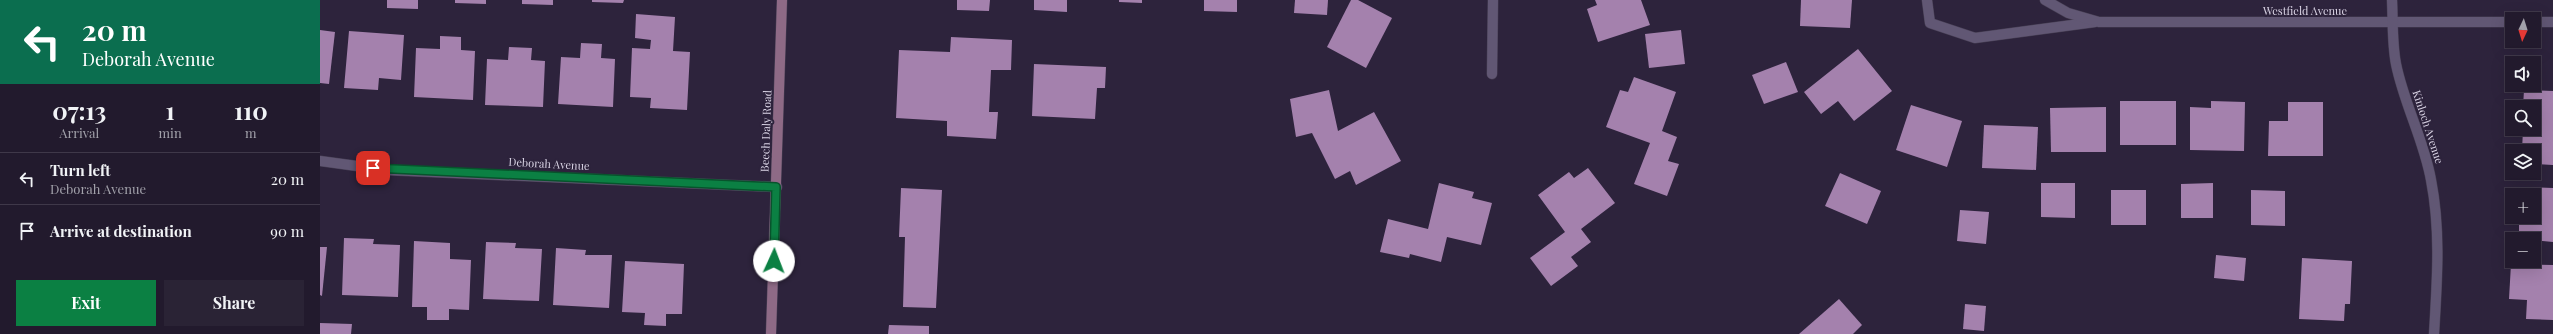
<!DOCTYPE html>
<html lang="en">
<head>
<meta charset="utf-8">
<style>
	:root { --surface:#221a2d; --page:#2a2335; --text:#f1f3f6; --muted:#a2a1aa; --line:#3f3849; --accent:#0b8043 }
	body { margin:0; font-family:"Playfair Display",serif; background:var(--page); color:var(--text); height:100vh; display:flex; flex-direction:column; font-size:15px; white-space:nowrap }
	* { box-sizing:border-box; margin:0 }
	p { font-size:13px; color:var(--muted) }
	.icon { flex:none; width:22px; height:22px; fill:none; stroke:currentColor; stroke-width:2; stroke-linecap:round; stroke-linejoin:round }
	.map { position:relative; flex:1; overflow:hidden }
	.drawer { display:flex; flex-direction:column; background:var(--surface); width:320px }
	.drawer>* { flex:none }
	.guide { background:#0b6e4f; color:#fff; overflow:hidden }
	.needle { width:26px; rotate:184deg }
	.tools { position:absolute; left:2185px; top:12px; display:grid; gap:8px }
	.tools a { display:grid; place-items:center; width:36px; height:36px; border-radius:0px; background:var(--surface); box-shadow:0 4px 16px #0002,0 0 0 1px var(--line); font-size:20px }
	.pin { position:absolute; display:grid; place-items:center; width:34px; height:34px; color:#fff; margin:-17px; border-radius:8px; box-shadow:0 2px 6px #0006 }
	.me { position:absolute; width:44px; margin:-22px; rotate:2deg; stroke-linejoin:round; filter:drop-shadow(0 0 3px #0008) }
	.turn { display:flex; align-items:center; gap:14px; height:84px; padding:0 16px; font-size:18px }
	.turn .icon { width:52px; height:52px; stroke-width:2.5 }
	.turn b { display:block; font-size:28px; line-height:34px }
	.eta { display:flex; justify-content:space-evenly; align-items:center; height:68px; text-align:center }
	.eta b { font-size:24px; font-weight:700; line-height:28px }
	.primary-button { display:flex; gap:8px; margin-top:auto; padding:8px 16px }
	.primary-button a { flex:1; height:46px; border-radius:0px; background:var(--accent); color:#fff; font-size:16px; font-weight:700; line-height:46px; text-align:center }
	.primary-button a+a { background:var(--page); color:var(--text) }
	ul { padding:0; list-style:none }
	li { display:flex; align-items:center; gap:12px; height:52px; padding:0 16px; border-top:1px solid var(--line) }
	li div { flex:1 }
	li b { display:block; font-size:15px }
	li em { font-style:normal }
	main { display:flex; flex:1; min-height:0 }
	.map>svg:first-child { display:block }
</style>
</head>
<body>
<main>
<section class="drawer">
<div class="guide">
<div class="turn"><svg class="icon" aria-label="left" viewBox="0 0 24 24"><path d="M17 20v-9H6M10 6l-5 5 5 5"/></svg><div><b>20 m</b>Deborah Avenue</div></div>
</div>
<div class="eta">
<div><b>07:13</b><p>Arrival</p></div>
<div><b>1</b><p>min</p></div>
<div><b>110</b><p>m</p></div>
</div>
<ul>
<li><svg class="icon" aria-label="left" viewBox="0 0 24 24"><path d="M17 20v-9H6M10 6l-5 5 5 5"/></svg><div><b>Turn left</b><p>Deborah Avenue</p></div><em>20 m</em></li>
<li><svg class="icon" aria-label="arrive" viewBox="0 0 24 24"><path d="M6 21V4h12l-3 4 3 4H6"/></svg><div><b>Arrive at destination</b></div><em>90 m</em></li>
</ul>
<div class="primary-button"><a>Exit</a><a>Share</a></div>
</section>
<div class="map">
<svg width="2233" height="334" viewBox="0 0 2233 334">
	<rect width="100%" height="100%" fill="#2d233c"/>
	<g fill="#a481ad">
		<polygon points="67,0 98,0 98,9 67,8"/>
		<polygon points="135,0 166,0 166,4 135,3"/>
		<polygon points="202,0 233,0 233,5 202,4"/>
		<polygon points="272,0 304,0 303,3 272,2"/>
		<polygon points="637,0 670,0 669,11 637,10"/>
		<polygon points="714,0 747,0 747,12 714,10"/>
		<polygon points="799,0 822,0 822,3 799,2"/>
		<polygon points="884,0 917,0 917,12 884,11"/>
		<polygon points="975,0 1008,0 1007,15 974,13"/>
		<polygon points="1031,0 1038,0 1072,18 1046,68 1007,47"/>
		<polygon points="1275,0 1321,0 1330,25 1278,42 1267,9 1277,5"/>
		<polygon points="1481,0 1532,0 1530,28 1480,26"/>
		<polygon points="316,14 355,17 353,51 370,52 367,110 330,108 331,98 310,97 312,48 330,49 331,40 315,38"/>
		<polygon points="0,30 15,32 9,84 0,83"/>
		<polygon points="1361,30 1365,64 1329,68 1325,34"/>
		<polygon points="29,31 84,35 81,80 59,78 58,90 24,88"/>
		<polygon points="120,36 141,37 141,50 155,51 153,100 94,97 96,48 120,49"/>
		<polygon points="631,37 692,40 691,70 671,70 669,112 678,112 676,139 627,136 627,121 576,118 579,50 630,52"/>
		<polygon points="261,43 282,44 281,58 295,59 293,107 238,104 241,57 260,58"/>
		<polygon points="189,47 212,48 211,60 225,61 223,107 165,105 167,59 188,60"/>
		<polygon points="1538,49 1572,91 1534,121 1518,101 1501,114 1484,92"/>
		<polygon points="1466,62 1478,92 1444,104 1432,75"/>
		<polygon points="714,64 786,67 785,88 777,88 775,119 712,116"/>
		<polygon points="1314,77 1356,92 1342,131 1357,137 1348,161 1359,164 1347,196 1314,184 1330,143 1286,127 1300,90 1308,92"/>
		<polygon points="1009,90 1018,131 1054,112 1081,161 1036,185 1030,171 1015,179 992,133 976,137 970,99"/>
		<polygon points="2204,90 2233,91 2233,165 2214,164 2214,151 2202,151 2203,129 2214,129 2214,107 2203,107"/>
		<rect x="1800" y="101" width="56" height="44"/>
		<polygon points="1891,101 1925,102 1924,151 1870,150 1870,107 1891,108"/>
		<polygon points="1968,102 2003,102 2003,156 1948,156 1949,121 1968,121"/>
		<polygon points="1591,105 1642,121 1627,167 1576,150"/>
		<polygon points="1786,107 1786,152 1731,152 1730,108"/>
		<polygon points="1664,125 1718,127 1716,170 1662,168"/>
		<polygon points="1268,168 1295,203 1261,229 1271,242 1251,257 1258,266 1231,286 1210,258 1245,232 1218,195 1249,172 1254,178"/>
		<polygon points="1520,173 1561,191 1547,224 1505,206"/>
		<polygon points="1119,183 1154,192 1152,198 1172,203 1161,245 1127,237 1121,262 1090,254 1089,258 1060,252 1068,219 1108,229"/>
		<polygon points="1721,183 1755,183 1755,218 1721,217"/>
		<polygon points="1893,183 1893,218 1861,218 1861,184"/>
		<polygon points="2200,187 2233,188 2233,242 2199,239 2199,217 2214,217 2214,195 2200,195"/>
		<polygon points="581,188 622,190 616,308 583,307 585,237 579,237"/>
		<rect x="1791" y="190" width="35" height="35"/>
		<polygon points="1931,190 1965,191 1965,226 1931,225"/>
		<polygon points="1640,210 1669,212 1666,244 1637,241"/>
		<polygon points="24,238 54,239 53,244 80,245 78,297 22,295"/>
		<polygon points="94,241 130,243 130,259 151,260 149,310 129,309 129,320 107,320 107,307 92,307"/>
		<polygon points="166,242 196,243 195,248 222,249 219,301 163,299"/>
		<polygon points="0,247 7,247 2,296 0,295"/>
		<polygon points="236,248 266,250 265,255 292,255 289,308 233,305"/>
		<polygon points="1896,255 1926,258 1924,281 1894,278"/>
		<polygon points="1982,258 2032,261 2030,304 2025,304 2024,321 1979,319"/>
		<polygon points="305,261 364,264 362,314 346,314 346,326 324,325 325,313 302,312"/>
		<polygon points="2191,264 2233,265 2233,320 2206,319 2207,300 2189,299"/>
		<polygon points="1519,299 1542,325 1533,334 1479,334"/>
		<polygon points="1645,304 1666,306 1664,331 1643,329"/>
		<polygon points="0,323 32,324 31,334 0,334"/>
		<polygon points="569,325 609,326 609,334 568,334"/>
	</g>
	<g fill="none" stroke-linecap="round" stroke-linejoin="round">
		<g stroke="#484055" stroke-width="11">
			<g id="minor">
				<polyline points="1607,0 1610,23 1655,38 1775,22"/>
				<polyline points="1725,0 1748,13 1779,22 2192,22"/>
				<path d="M2072 0C2073 21 2072 43 2076 64 2084 104 2104 140 2111 180 2121 231 2117 282 2114 334"/>
				<polyline points="2214,22 2233,22"/>
				<polyline points="1172,74 1173,0"/>
				<polyline points="0,161 66,170 457,187"/>
			</g>
		</g>
		<g stroke="#484055" stroke-width="11">
			<polyline id="secondary" points="451,334 462,0"/>
		</g>
		<use href="#minor" stroke="#615774" stroke-width="10"/>
		<use href="#secondary" stroke="#8e6a86" stroke-width="10"/>
	</g>
	<g fill="none" stroke-linecap="round" stroke-linejoin="round">
		<g stroke="#07532c" stroke-width="10">
			<polyline id="route" points="53,168 456,187 454,261"/>
		</g>
		<use href="#route" stroke="#0b8043" stroke-width="7"/>
	</g>
	<g text-anchor="middle" stroke-width="4" stroke-linejoin="round" paint-order="stroke">
		<g font-size="11" fill="#d9d3e4" stroke="#2d233c">
			<text x="1985" y="15">Westfield Avenue</text>
			<text transform="translate(2108 127) rotate(72)" y="4">Kinloch Avenue</text>
			<text transform="translate(446 131) rotate(-88)" y="4">Beech Daly Road</text>
			<text transform="translate(229 164) rotate(3)" y="4">Deborah Avenue</text>
		</g>
	</g>
</svg>
<div class="tools">
<a><svg class="needle" viewBox="-14 -14 28 28"><path d="M0-13l5 13h-10z" fill="#e53935"/><path d="M0 13l5-13h-10z" fill="#a2a1aa"/></svg></a>
<a><svg class="icon" aria-label="sound" viewBox="0 0 24 24"><path d="M4 9h4l5-4v14l-5-4H4zM17 9q2 3 0 6"/></svg></a>
<a><svg class="icon" aria-label="search" viewBox="0 0 24 24"><circle cx="10" cy="10" r="6"/><path d="M15 15l6 6"/></svg></a>
<a><svg class="icon" aria-label="layers" viewBox="0 0 24 24"><path d="M12 4l9 5-9 5-9-5zM3 14l9 5 9-5"/></svg></a>
<a>+</a>
<a>−</a>
</div>
<div class="pin" style="left:53px;top:168px;background:#d93025"><svg class="icon" aria-label="arrive" viewBox="0 0 24 24"><path d="M6 21V4h12l-3 4 3 4H6"/></svg></div>
<svg class="me" style="left:454px;top:261px" viewBox="-20 -20 40 40"><circle r="19" fill="#fff"/><path d="M0-13L10 11 0 6-10 11z" fill="#0b8043"/></svg>
</div>
</main>
</body>
</html>
